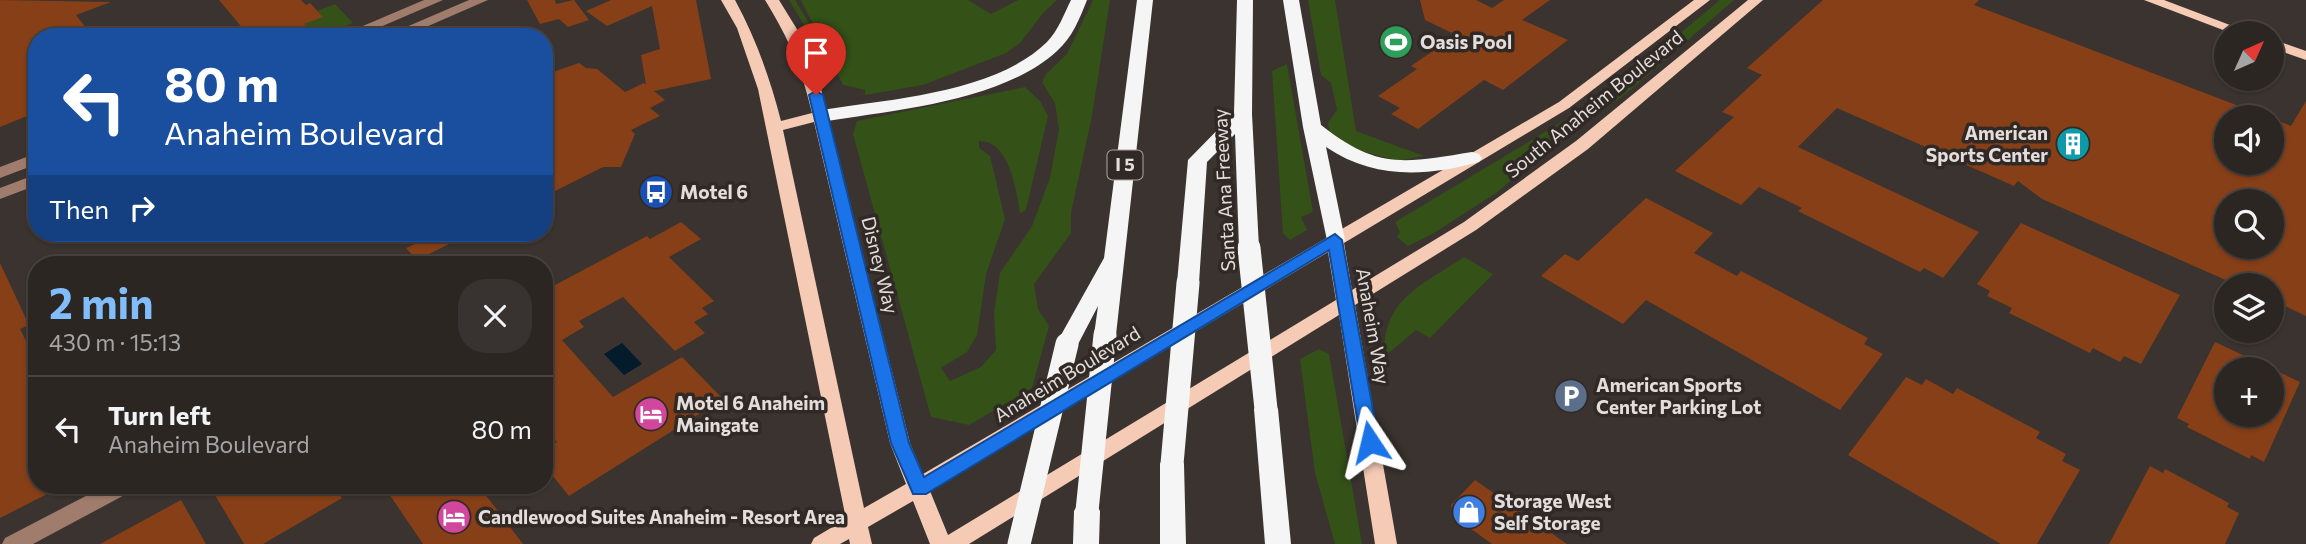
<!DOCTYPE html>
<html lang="en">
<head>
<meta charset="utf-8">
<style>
	:root { --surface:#2c2623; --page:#383230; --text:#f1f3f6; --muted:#a6a5a6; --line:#484341; --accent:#80bdfa }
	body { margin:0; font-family:Commissioner,sans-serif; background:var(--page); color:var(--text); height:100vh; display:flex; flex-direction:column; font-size:26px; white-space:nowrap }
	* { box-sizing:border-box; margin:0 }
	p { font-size:23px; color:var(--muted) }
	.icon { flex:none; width:38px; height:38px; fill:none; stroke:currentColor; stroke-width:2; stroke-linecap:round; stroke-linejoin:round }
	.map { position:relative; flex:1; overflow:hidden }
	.side { position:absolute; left:28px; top:256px; width:525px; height:238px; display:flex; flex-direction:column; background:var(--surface); border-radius:28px; box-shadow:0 2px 5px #0004,0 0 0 2px var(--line) }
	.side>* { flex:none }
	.guide { position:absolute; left:28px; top:28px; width:525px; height:214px; border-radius:28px; box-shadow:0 2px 5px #0004,0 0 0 2px var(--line); background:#1a4fa0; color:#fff; overflow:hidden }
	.needle { width:46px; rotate:45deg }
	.tools { position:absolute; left:2214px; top:21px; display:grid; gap:14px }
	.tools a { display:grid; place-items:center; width:70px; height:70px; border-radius:50%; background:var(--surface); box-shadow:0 2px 5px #0004,0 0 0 2px var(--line); font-size:35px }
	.pin { position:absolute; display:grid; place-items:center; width:60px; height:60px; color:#fff; margin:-72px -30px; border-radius:50% 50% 50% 0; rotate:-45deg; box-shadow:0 0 7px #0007 }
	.pin .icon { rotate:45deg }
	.me { position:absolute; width:77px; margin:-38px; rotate:350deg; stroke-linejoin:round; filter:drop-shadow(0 0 5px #0008) }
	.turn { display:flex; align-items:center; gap:24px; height:147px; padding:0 21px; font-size:32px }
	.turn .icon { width:91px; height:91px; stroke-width:2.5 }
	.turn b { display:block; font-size:49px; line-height:60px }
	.then { display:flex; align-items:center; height:66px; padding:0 21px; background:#0003; gap:14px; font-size:26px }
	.round { display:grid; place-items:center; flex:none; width:74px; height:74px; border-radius:28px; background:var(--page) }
	.headline { display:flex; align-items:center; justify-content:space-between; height:119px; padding:0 21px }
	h1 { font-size:42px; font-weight:700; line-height:52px; color:var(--accent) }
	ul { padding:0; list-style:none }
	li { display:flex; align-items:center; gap:21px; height:105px; padding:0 21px; border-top:2px solid var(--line) }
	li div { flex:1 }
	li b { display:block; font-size:26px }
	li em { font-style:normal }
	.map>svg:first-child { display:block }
</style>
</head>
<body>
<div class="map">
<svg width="2306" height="544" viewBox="0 0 2306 544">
	<rect width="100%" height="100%" fill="#3a332f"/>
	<g fill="#345118">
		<polygon points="789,0 795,0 814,31 834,77 828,79 804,25"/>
		<polygon points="801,0 968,0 991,14 1018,0 1057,0 1044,12 1020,43 1006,53 923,85 865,95 865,90 843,85"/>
		<path d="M1093 0H1110L1092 116 1071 213V233L1034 284 1038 309 1049 326 1032 388 969 425 931 417 853 134 857 121 1025 87 1040 101 1048 116 1026 210 1020 213C1016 190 1010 141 979 141V148L990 156 1005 219 986 274 977 335 967 352 941 368 950 381 981 367 996 350 994 313 1000 273 1032 226 1050 178 1059 129 1055 103 1042 82 1046 74 1067 54Z"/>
		<polygon points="1308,0 1335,0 1356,131 1424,156 1397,161 1369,153 1365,159 1330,135 1328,123 1337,110 1331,83 1321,75"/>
		<polygon points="1720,0 1734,0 1628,92 1544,153 1496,193 1434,233 1408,246 1397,237 1400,232 1395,222 1585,108 1630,75"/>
		<polygon points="335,4 353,23 318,37 290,37 309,29 304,24 322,17 317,11"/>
		<polygon points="1287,64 1313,212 1301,217 1307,230 1290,240 1283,233 1272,71"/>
		<path d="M1464 257 1493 274 1430 338 1416 330 1384 357C1383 298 1421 286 1464 257Z"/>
		<polygon points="1319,349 1329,354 1362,544 1335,544 1315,473 1300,359"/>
	</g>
	<polygon fill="#041b2b" points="622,343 642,364 624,375 604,354"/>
	<g fill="#863f17" fill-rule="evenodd">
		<polygon points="0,0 111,2 76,15 93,37 37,37 37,112 0,127"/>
		<polygon points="219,0 301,0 306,5 310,3 323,17 304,24 310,29 290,37 250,37"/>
		<polygon points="527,0 555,0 556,4 574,0 589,20 568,27 559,19 540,24"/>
		<polygon points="611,0 696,0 711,79 654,91 665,100 650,108 660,116 631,130 635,134 621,167 603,167 555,191 553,189 544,193 544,75 579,63 586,68 597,69 625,92 644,83 646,85 641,55 660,49 652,6 607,26 586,11"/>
		<polygon points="1420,0 1476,0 1492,8 1504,0 1550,0 1522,20 1568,40 1503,90 1484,80 1418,129 1391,114 1400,108 1378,96 1417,69 1411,66 1456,35 1425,20"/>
		<path d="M1823 0H1979L1974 5 2265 116 2226 117V163H2272V118L2291 126 2306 101V316L2272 300V285H2237L2042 199 2018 181 2014 186 1837 108 1798 147 1979 232 1943 278 1924 268 1920 272 1798 211 1802 208 1759 187 1741 205 1675 171 1734 117 1722 112 1762 75 1747 68ZM2226 201H2272V247H2226Z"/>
		<polygon points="1646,198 1713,233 1694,253 1737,276 1741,271 1868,338 1864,344 1883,354 1840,410 1646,300 1623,324 1541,276 1565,254 1578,261"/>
		<polygon points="681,222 701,239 669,257 714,301 702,308 708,314 694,322 705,333 675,351 623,297 579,321 584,327 562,340 613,397 682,357 723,399 569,496 544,465 544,450 557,442 544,427 544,291 647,236 650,239"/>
		<polygon points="2021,223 2180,295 2141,364 2124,356 2120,362 2093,348 2090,353 2009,313 2012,308 1987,296 1990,291 1977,284"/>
		<polygon points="405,233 471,233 417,260 406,248 415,244"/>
		<polygon points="0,263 29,325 20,329 37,363 37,485 65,485 0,518"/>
		<path d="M2215 342 2300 382 2264 462 2251 455 2250 459 2187 427 2189 424 2177 418ZM2226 369H2272V415H2226Z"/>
		<polygon points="1906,377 1922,385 1926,379 1953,394 1957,388 2040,432 2036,438 2066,454 2062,461 2080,470 2037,544 2001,544 1848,455"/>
		<polygon points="2150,466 2163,473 2165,469 2229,503 2227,507 2239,513 2225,544 2109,544"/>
		<polygon points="1475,480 1567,544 1492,544 1453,516 1451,505"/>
		<polygon points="209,485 333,485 342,498 263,544 244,544"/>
		<polygon points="383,485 478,485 523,544 423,544"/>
		<polygon points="181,500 206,544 100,544"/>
	</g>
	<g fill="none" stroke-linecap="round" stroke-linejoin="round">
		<g fill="#9f7c6c" fill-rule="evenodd">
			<polygon points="424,0 443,0 357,37 337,37"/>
			<polygon points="469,0 488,0 403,37 383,37"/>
			<polygon points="37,153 37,164 0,178 0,167"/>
			<polygon points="37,174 37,185 0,199 0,188"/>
			<polygon points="107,485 135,485 132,491 33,544 2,544 5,538"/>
		</g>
		<g fill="#f5cbb6" fill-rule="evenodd">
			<path d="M721 0H735C756 39 770 78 781 121L812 113C801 67 790 41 765 0H779L803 39 816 69 910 443 923 474 1559 102 1694 0H1710L1569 108 1344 243 1352 290 1464 222 1576 141 1748 0H1763L1588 149 1476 230 1355 305 1397 544H1375L1339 315 969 544H930L913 501 868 527 872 544H850L849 539 840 544H811L814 538 846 519 758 89 737 28ZM814 122 890 443 906 484 864 508 783 130ZM1328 252 1336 300 948 535 930 491Z"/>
			<polygon points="2144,0 2164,0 2251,33 2231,33"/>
			<polygon points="2272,39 2306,51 2306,60 2272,48"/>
		</g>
		<g fill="#f5f5f5" fill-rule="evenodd">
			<path d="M1071 0H1087C1080 18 1072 38 1057 51 1001 102 894 110 821 122L812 116 821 110C890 99 995 93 1047 42 1058 31 1064 14 1071 0Z"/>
			<polygon points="1137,0 1153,0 1116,335 1113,341 1097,341 1094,335 1098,306 1075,350 1059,350 1056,344 1104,258"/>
			<polygon points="1237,0 1253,0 1252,114 1259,248 1249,255 1239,248 1235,134 1207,162 1199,283 1195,288 1181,288 1177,283 1188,160 1234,113"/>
			<path d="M1283 0H1299L1321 125C1378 170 1404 163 1472 152L1479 154 1482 158 1479 162C1425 177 1373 179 1326 147L1345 240 1342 245H1328L1303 127Z"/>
			<polygon points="1266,400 1274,403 1278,409 1291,544 1265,544 1254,409 1258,403"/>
			<polygon points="1172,454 1181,457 1184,464 1186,544 1160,544 1160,464 1163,457"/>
			<polygon points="1087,500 1096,504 1100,511 1099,544 1073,544 1074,511 1078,504"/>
		</g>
		<g stroke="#f5f5f5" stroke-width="23">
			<polyline points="1249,248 1266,409"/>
			<polyline points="1172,464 1188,283"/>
			<polyline points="1087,511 1105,335"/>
			<polyline points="1019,544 1067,344"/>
		</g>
	</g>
	<polygon fill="#1a73e8" stroke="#114b97" stroke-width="2" points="816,91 823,95 909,443 924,477 1335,234 1342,240 1379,442 1377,447 1370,449 1361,442 1329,250 926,494 913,494 891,443 809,95"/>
	<defs>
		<g id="stadium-disc" transform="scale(1.75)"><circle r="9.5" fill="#2e9e5b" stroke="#302925"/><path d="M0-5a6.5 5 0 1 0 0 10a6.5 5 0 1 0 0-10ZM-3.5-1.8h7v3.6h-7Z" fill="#fff"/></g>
		<g id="building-disc" transform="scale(1.75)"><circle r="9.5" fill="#0f9aa8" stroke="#302925"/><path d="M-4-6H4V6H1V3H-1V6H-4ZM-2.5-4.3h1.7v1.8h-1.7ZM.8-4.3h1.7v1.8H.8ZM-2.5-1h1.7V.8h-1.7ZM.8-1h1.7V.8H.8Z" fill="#fff"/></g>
		<g id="bus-disc" transform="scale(1.75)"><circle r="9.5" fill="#1a4fb4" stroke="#302925"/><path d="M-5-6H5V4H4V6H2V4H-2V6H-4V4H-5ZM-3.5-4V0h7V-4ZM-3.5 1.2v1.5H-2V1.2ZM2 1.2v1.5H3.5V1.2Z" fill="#fff"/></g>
		<g id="parking-disc" transform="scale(1.75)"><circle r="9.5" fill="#5c6f8a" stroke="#302925"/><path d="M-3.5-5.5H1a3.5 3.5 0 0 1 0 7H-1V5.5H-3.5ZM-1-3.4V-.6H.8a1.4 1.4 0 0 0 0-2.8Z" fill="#fff"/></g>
		<g id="hotel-disc" transform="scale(1.75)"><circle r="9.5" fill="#d1479c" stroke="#302925"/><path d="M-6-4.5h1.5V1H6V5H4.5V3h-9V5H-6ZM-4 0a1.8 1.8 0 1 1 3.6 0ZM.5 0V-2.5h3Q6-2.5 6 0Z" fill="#fff"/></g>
		<g id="shop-disc" transform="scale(1.75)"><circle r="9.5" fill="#3f7fe0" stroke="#302925"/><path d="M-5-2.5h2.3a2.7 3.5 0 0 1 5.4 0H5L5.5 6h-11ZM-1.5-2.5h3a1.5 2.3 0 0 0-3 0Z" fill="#fff"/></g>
	</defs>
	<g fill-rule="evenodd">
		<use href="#stadium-disc" x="1396" y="42"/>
		<use href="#building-disc" x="2073" y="144"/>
		<use href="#bus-disc" x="656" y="192"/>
		<use href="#parking-disc" x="1571" y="396"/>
		<use href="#hotel-disc" x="651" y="414"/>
		<use href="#shop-disc" x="1469" y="512"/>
		<use href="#hotel-disc" x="454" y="517"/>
	</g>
	<g text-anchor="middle" stroke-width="7" stroke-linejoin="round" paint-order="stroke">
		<rect fill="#302925" stroke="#ada8a5" stroke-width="2" x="1107.5" y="150.5" width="35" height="29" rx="5"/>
		<g font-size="18" font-weight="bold" fill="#e3dedc">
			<text x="1125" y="171">I 5</text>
		</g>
		<g font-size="19" font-weight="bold" fill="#e3dedc" stroke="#302925" text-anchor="start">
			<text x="1420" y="49">Oasis Pool</text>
			<text x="2048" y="140" text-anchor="end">American<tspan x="2048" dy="22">Sports Center</tspan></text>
			<text x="680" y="199">Motel 6</text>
			<text x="1596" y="392">American Sports<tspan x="1596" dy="22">Center Parking Lot</tspan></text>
			<text x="676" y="410">Motel 6 Anaheim<tspan x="676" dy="22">Maingate</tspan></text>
			<text x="1494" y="508">Storage West<tspan x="1494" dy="22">Self Storage</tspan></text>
			<text x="478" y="524">Candlewood Suites Anaheim - Resort Area</text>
		</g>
		<g font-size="19" fill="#e3dedc" stroke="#302925">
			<text transform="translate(1594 104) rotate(-39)" y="7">South Anaheim Boulevard</text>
			<text transform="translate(1224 190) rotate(-93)" y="7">Santa Ana Freeway</text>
			<text transform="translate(880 265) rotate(76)" y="7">Disney Way</text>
			<text transform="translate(1373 326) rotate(80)" y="7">Anaheim Way</text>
			<text transform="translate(1067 374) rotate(-31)" y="7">Anaheim Boulevard</text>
		</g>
	</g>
</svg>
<div class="tools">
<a><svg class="needle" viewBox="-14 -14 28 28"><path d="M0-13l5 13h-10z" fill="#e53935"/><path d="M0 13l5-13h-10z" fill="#a6a5a6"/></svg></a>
<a><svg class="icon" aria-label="sound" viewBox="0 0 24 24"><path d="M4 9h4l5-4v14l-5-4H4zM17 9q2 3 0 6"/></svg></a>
<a><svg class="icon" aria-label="search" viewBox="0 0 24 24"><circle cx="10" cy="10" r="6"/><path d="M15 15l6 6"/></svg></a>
<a><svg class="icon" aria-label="layers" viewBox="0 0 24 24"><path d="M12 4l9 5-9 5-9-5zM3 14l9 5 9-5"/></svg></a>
<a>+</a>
</div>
<div class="pin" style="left:816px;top:95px;background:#d93025"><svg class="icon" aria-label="arrive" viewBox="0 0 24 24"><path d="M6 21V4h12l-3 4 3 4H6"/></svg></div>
<svg class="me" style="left:1370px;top:442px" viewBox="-20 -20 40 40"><path d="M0-17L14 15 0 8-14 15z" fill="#1a73e8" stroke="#fff" stroke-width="4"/></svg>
<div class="guide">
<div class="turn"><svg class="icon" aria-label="left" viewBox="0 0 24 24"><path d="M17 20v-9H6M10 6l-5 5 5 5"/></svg><div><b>80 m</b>Anaheim Boulevard</div></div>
<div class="then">Then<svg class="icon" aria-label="right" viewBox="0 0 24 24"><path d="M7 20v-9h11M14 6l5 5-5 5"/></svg></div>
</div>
<section class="side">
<div class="headline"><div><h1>2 min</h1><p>430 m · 15:13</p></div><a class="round"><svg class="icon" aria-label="close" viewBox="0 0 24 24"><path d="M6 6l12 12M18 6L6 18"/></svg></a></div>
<ul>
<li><svg class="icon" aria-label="left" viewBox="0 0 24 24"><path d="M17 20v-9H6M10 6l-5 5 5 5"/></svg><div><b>Turn left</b><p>Anaheim Boulevard</p></div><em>80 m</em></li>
</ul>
</section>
</div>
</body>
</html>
